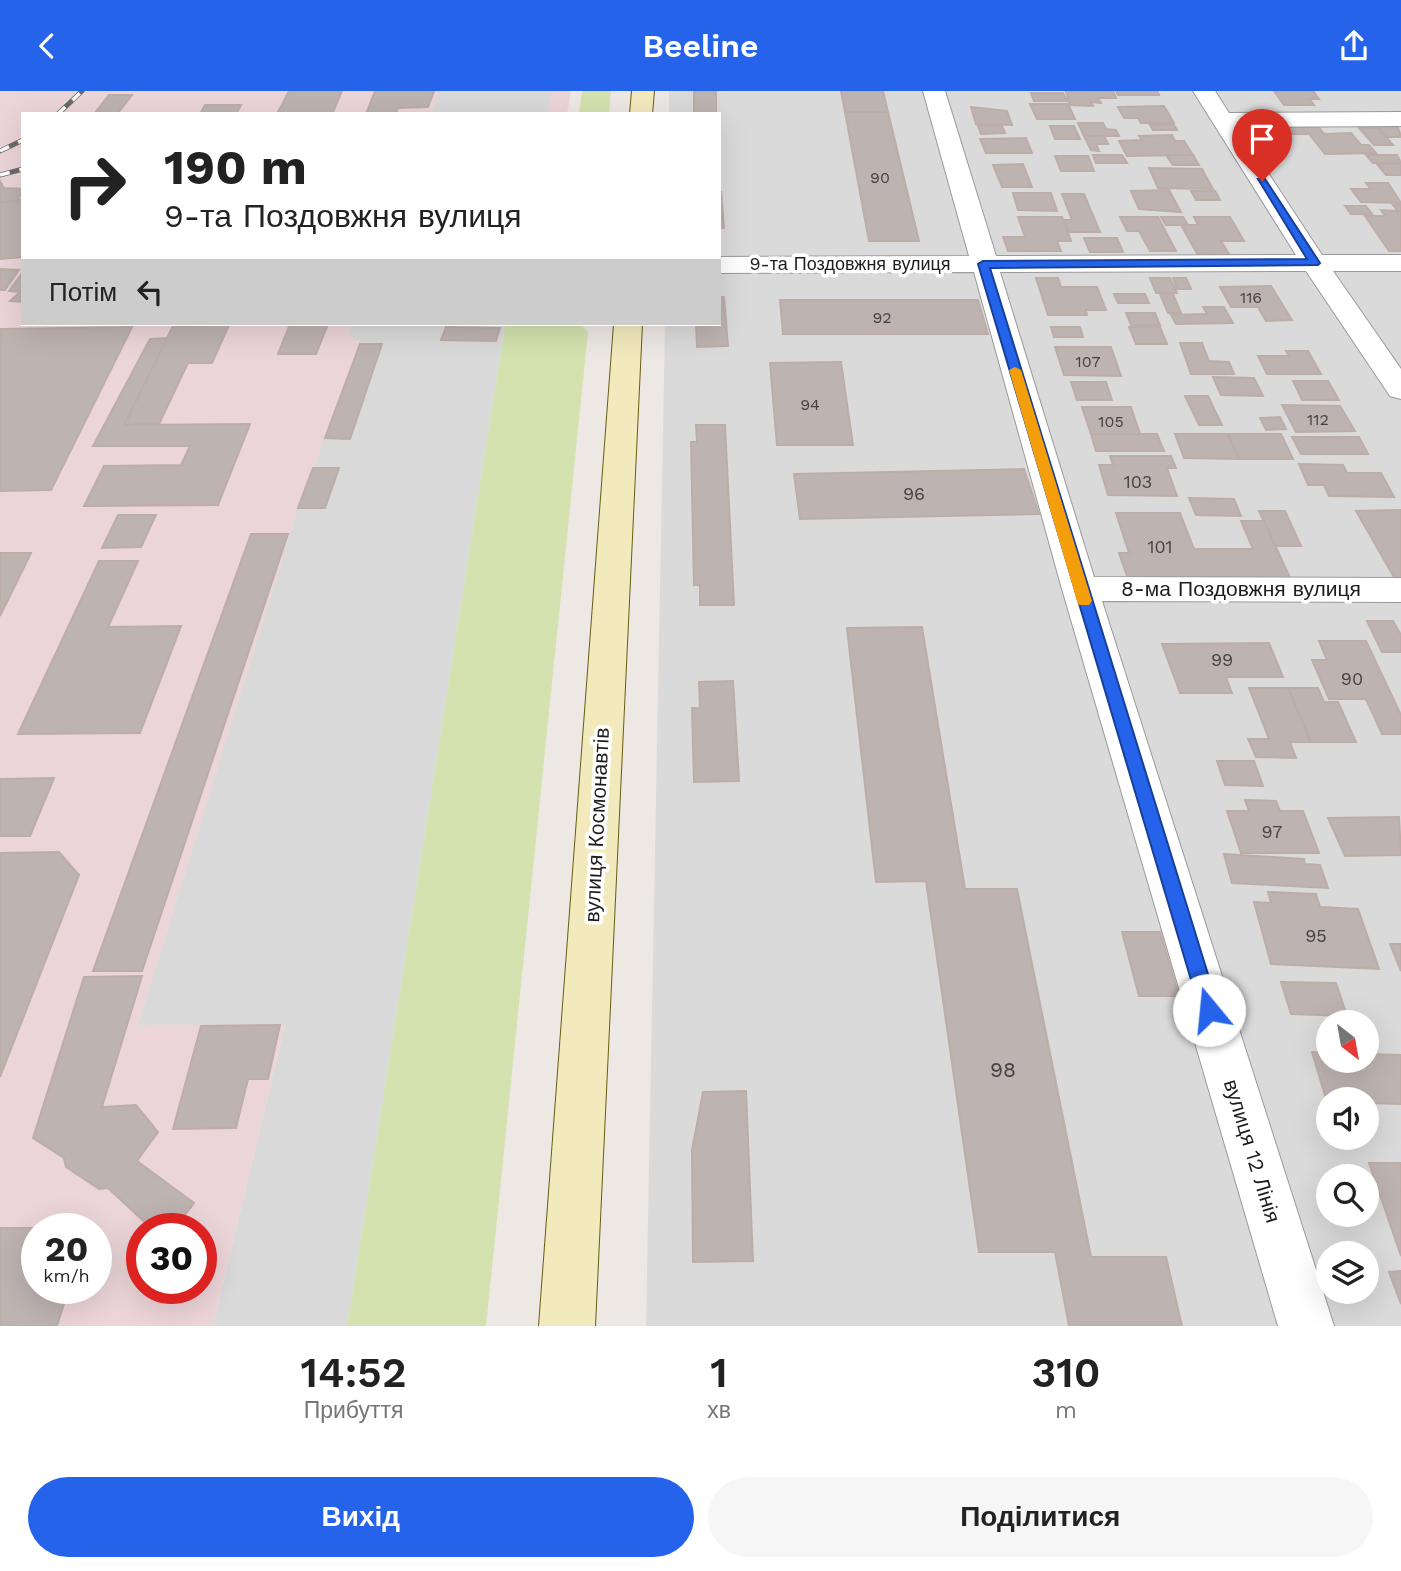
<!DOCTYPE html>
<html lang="uk">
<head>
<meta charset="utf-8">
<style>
	:root { --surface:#fff; --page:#f6f6f6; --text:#222; --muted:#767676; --accent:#2563eb }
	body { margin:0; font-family:"Work Sans",sans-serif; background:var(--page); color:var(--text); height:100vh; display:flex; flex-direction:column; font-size:26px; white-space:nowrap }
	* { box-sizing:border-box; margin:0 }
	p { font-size:23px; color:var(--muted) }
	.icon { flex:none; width:38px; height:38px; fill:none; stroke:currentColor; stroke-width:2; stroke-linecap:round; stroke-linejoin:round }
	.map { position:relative; height:1235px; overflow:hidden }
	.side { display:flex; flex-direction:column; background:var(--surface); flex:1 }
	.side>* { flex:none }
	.hud { position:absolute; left:21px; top:21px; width:700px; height:214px; border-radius:0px; box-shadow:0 7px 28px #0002; background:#fff; color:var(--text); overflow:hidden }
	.needle { width:46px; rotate:149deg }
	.tools { position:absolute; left:1316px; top:919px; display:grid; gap:14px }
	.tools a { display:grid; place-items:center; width:63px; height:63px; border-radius:50%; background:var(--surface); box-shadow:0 7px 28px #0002; font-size:35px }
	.speed { position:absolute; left:21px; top:1122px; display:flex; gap:14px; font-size:35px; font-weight:700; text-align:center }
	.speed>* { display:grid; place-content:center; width:91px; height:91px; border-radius:50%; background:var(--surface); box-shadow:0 7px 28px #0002; line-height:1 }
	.speed small { font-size:18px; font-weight:400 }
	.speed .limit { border:10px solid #d22; background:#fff; color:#111 }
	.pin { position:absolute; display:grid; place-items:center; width:60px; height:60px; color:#fff; margin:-72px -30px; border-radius:50% 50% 50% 0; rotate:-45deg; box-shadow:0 0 7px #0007 }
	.pin .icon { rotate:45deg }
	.me { position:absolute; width:77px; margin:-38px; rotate:343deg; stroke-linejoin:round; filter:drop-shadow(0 0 5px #0008) }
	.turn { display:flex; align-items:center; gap:24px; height:147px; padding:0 28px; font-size:32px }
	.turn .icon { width:91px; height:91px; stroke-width:2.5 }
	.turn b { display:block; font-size:49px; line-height:60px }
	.then { display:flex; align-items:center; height:66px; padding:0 28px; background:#0003; gap:14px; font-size:26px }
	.eta { display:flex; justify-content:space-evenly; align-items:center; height:119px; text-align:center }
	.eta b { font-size:42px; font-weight:600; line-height:49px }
	.primary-button { display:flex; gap:14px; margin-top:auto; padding:14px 28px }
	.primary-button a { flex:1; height:80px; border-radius:42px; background:var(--accent); color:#fff; font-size:28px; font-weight:600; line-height:80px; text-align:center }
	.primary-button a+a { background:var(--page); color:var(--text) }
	header { display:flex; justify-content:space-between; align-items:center; height:91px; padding:0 28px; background:var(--accent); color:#fff; font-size:32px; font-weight:600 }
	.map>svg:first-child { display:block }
</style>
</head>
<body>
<header><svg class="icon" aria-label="back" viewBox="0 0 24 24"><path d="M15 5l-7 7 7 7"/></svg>Beeline<svg class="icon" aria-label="share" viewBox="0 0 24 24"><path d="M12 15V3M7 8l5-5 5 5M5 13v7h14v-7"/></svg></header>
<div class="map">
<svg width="1401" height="1235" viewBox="0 0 1401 1235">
	<rect width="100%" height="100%" fill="#ede8e4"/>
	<path fill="#dbdada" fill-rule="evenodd" d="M669 0H1401V1235H646L665 233H719V23H669ZM1328 931H1367V970H1328ZM1328 1008H1367V1046H1328ZM1328 1085H1367V1124H1328ZM1328 1162H1367V1200H1328Z"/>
	<path fill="#ecd5d9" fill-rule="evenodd" d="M0 0H571L567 23H23V233H353L349 243 360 253 298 417 138 934 285 932 213 1235H0ZM37 1138H96V1197H37ZM142 1138H201V1197H142Z"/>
	<g fill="#d3e2af">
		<polygon points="582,0 611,0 609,23 579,23"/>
		<polygon points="505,233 580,233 588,241 486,1235 347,1235"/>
	</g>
	<g fill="#d9d9d9">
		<polygon points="439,0 552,0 547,23 431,23"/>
		<polygon points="353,233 505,233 347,1235 213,1235 285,933 138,934 298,417 360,253 349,243"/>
	</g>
	<g fill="#bdb3b1" stroke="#bdada8" stroke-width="2">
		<polygon points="289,0 342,0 332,23 277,23"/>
		<polygon points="375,0 434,0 428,16 398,17 396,23 366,23"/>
		<rect x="694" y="0" width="22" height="23"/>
		<polygon points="841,0 883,0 888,21 845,21"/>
		<polygon points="1091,0 1113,0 1116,7 1098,7 1101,12 1091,11 1093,15 1070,14 1066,1"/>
		<polygon points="1116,0 1157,0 1159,4 1118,4"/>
		<polygon points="1274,0 1313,0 1319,8 1309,8 1314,14 1284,14"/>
		<polygon points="1031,2 1063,2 1067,10 1034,10"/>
		<polygon points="109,4 132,4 117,23 94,23"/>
		<polygon points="1030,13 1068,13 1075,28 1037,28"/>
		<polygon points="205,14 241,14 236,23 200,23"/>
		<polygon points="1164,15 1174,32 1141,32 1138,27 1124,27 1118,16"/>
		<polygon points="971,16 1007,20 1012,34 976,33"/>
		<polygon points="845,21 888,21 919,150 869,150"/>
		<polygon points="1078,32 1103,32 1106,38 1116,39 1119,45 1084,45"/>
		<polygon points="1150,34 1174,34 1177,39 1153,39"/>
		<polygon points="978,35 1002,35 1005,42 981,43"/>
		<polygon points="1050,35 1074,35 1080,48 1055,48"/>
		<polygon points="1285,36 1319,36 1324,43 1351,42 1361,54 1369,54 1376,62 1325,63 1309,43 1291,43"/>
		<polygon points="1398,36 1401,46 1386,46 1378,37"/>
		<polygon points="1359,37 1378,37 1393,54 1374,54"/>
		<polygon points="1172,44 1175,50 1184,50 1193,64 1127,65 1119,50 1142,49 1139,45"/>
		<polygon points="1084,45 1104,45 1108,53 1096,53 1099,60 1091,59"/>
		<polygon points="1026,47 1032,62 986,62 980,48"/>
		<polygon points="1093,64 1122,64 1127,72 1096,72"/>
		<polygon points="1166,64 1193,64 1199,74 1173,74"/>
		<polygon points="1366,64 1397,64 1401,72 1373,72"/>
		<polygon points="1055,65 1088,65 1094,80 1061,80"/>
		<polygon points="1023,73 1032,96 1002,96 993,74"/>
		<polygon points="1377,73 1401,73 1401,84 1386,84"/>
		<polygon points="1149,77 1202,78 1213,98 1158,97"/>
		<polygon points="0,90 4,97 23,98 17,112 0,112"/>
		<polygon points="1366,92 1388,92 1401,112 1361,111 1351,98 1371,98"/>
		<polygon points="1169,99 1181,121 1139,118 1131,100"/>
		<polygon points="1191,100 1215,100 1220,109 1196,109"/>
		<polygon points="719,101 721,101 724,137 719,137"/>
		<polygon points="1013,102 1051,102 1057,120 1018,119"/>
		<polygon points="1062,103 1084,103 1100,141 1068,141 1063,129 1072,129"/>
		<polygon points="19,109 23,109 23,166 0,168 0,112"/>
		<polygon points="1393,114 1401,114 1401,160 1389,160 1365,125 1385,125 1381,119 1398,120"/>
		<polygon points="1345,115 1366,115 1372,123 1351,123"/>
		<polygon points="1018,126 1062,126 1071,150 1057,150 1061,160 1008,160 1003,146 1025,146"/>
		<polygon points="1120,126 1158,126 1176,160 1150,160 1139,140 1127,140"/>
		<polygon points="1161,126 1183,126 1188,134 1166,134"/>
		<polygon points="1194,126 1230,126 1244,150 1221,150 1231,166 1199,166 1181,134 1198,134"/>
		<polygon points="1084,147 1117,147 1123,161 1090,161"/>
		<polygon points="0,178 19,179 5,199 0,199"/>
		<polygon points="23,181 23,211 10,210 20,201 9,200"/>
		<polygon points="1036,187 1058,187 1061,196 1097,196 1106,219 1086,219 1087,224 1048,224"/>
		<polygon points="1150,187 1170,187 1177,202 1156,202"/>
		<polygon points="1173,187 1186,187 1191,198 1177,198"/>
		<polygon points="1271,195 1292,229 1266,230 1258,216 1231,216 1220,196"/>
		<polygon points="1114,203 1145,203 1149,212 1118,212"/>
		<polygon points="1160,203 1173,203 1181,222 1168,222"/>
		<polygon points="719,206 724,206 728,255 697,256 696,233 719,233"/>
		<polygon points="780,209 978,209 988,243 783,243"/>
		<polygon points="1203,216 1224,216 1233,232 1176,233 1171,224 1207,223"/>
		<polygon points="1126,222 1155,222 1160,234 1131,234"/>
		<polygon points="290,233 328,233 316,263 278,263"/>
		<polygon points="229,234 212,272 188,272 159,333 124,334 173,235"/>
		<polygon points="132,236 51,399 0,400 1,238"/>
		<polygon points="446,236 500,237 496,250 441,249"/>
		<polygon points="1051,236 1080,236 1083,246 1054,246"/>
		<polygon points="1129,236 1160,236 1167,253 1136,253"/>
		<polygon points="167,247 124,334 250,333 218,414 84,415 104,375 181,374 190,355 93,355 150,248"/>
		<polygon points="1180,252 1202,252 1209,270 1229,271 1234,283 1191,283"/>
		<polygon points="360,253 382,253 350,348 325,347"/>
		<polygon points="1055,256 1111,256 1121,285 1064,284"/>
		<polygon points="1286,260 1308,260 1321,283 1267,283 1258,265 1289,265"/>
		<polygon points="841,271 853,354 777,354 770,272"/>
		<polygon points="1213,286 1254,287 1263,305 1221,304"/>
		<polygon points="1293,290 1328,290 1339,309 1302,309"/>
		<polygon points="1071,291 1106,291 1112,309 1077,309"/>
		<polygon points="1185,305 1208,305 1222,334 1199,334"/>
		<polygon points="1282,314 1340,315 1355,340 1296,341"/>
		<polygon points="1082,316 1131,316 1140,343 1091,343"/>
		<polygon points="1280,326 1286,338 1266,339 1260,327"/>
		<polygon points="696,334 725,334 734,514 700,514 700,494 694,494 691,351 697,351"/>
		<polygon points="1091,343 1157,343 1164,360 1096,360"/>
		<polygon points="1175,343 1228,343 1239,368 1184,367"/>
		<polygon points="1228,343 1281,343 1293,368 1239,368"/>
		<polygon points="1292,346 1359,346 1368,363 1301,363"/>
		<polygon points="1110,365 1171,365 1176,377 1167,377 1177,405 1108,404 1099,374 1113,374"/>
		<polygon points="1299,373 1343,374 1347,382 1381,382 1394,406 1329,405 1324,394 1308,394"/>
		<polygon points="313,377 339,377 325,417 298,417"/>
		<polygon points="1024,378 1039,423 800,428 794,383"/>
		<polygon points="1189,407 1234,408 1241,425 1196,424"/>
		<polygon points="1401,419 1401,492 1398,493 1356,420"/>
		<polygon points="1259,420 1285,420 1301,455 1275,455"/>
		<polygon points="1116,422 1180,422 1194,458 1253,458 1241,430 1264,430 1292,491 1129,491 1119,462 1129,462"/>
		<polygon points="118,424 156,424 141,456 102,457"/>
		<polygon points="251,443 288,443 142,880 93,880"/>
		<polygon points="0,462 31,462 0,525"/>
		<polygon points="99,470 138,470 108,536 181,535 140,642 18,643"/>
		<polygon points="1367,530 1393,530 1401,544 1401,561 1382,561"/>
		<polygon points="922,536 965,798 1017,798 1091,1166 1166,1166 1182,1235 1069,1235 1055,1161 979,1161 926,790 876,791 847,537"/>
		<polygon points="1319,550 1366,550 1401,624 1401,643 1382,643 1366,608 1329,608 1312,569 1327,569"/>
		<polygon points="1269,552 1283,586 1226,586 1232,602 1180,602 1162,553"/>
		<polygon points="733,590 739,690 694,691 692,617 700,617 699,591"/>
		<polygon points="1249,597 1288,597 1311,651 1290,651 1296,667 1256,666 1248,648 1269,648"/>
		<polygon points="1288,597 1318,597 1324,611 1338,611 1356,651 1311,651"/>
		<polygon points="1217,670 1254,670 1263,695 1225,694"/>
		<polygon points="54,687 30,745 0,745 0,688"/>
		<polygon points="1245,709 1276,710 1280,720 1303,720 1319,762 1241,762 1227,720 1249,720"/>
		<polygon points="1399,726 1401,764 1345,765 1328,727"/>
		<polygon points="59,761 79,784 0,986 0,762"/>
		<polygon points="1224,763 1304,768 1305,773 1320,774 1328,797 1232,792"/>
		<polygon points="1268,801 1316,803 1320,816 1358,818 1379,878 1271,873 1254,811 1271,812"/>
		<polygon points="1122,841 1160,841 1179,905 1139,905"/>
		<polygon points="1390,853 1401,853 1401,880"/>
		<polygon points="142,885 102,1016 136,1014 158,1041 137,1070 194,1112 174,1138 152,1138 108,1097 99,1098 66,1076 64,1067 33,1047 84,886"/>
		<polygon points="1281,891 1336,892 1347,925 1291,923"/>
		<polygon points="280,934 268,988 248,988 236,1037 173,1038 201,935"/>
		<polygon points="1312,961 1328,962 1328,970 1367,970 1367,963 1401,964 1401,1013 1367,1012 1367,1008 1328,1008 1327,1011"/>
		<polygon points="746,1000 753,1170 693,1171 692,1059 703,1001"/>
		<polygon points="1369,1072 1401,1072 1401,1165"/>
		<polygon points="0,1137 88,1137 37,1138 37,1197 69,1197 57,1235 0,1235"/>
		<polygon points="1401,1180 1401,1213 1389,1181"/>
	</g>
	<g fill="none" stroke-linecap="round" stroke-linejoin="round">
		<g stroke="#9a9a9a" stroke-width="2">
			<polygon id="minor" points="923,0 945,0 996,165 1296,164 1193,0 1215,0 1229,22 1401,21 1401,35 1238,36 1322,164 1401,164 1401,180 1333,180 1401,278 1401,308 1390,305 1306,180 1000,181 1094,486 1401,487 1401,511 1102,510 1334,1235 1278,1235 1062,498 974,181 719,182 719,166 969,165"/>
		</g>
		<g stroke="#675d11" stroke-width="2">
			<g id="secondary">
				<polygon points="632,0 654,0 652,23 630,23"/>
				<polygon points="614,233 642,233 595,1235 539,1235"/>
			</g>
		</g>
		<use href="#minor" fill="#fff" fill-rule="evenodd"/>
		<use href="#secondary" fill="#f2e9bd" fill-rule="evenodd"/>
		<g stroke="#6b6b6b" stroke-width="5">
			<g id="rail">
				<polyline points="58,23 82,0"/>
				<polyline points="0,60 23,49"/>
				<polyline points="0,84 23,78"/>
			</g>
		</g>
		<use href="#rail" stroke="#fff" stroke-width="3.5" stroke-dasharray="10" stroke-linecap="butt"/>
	</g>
	<polygon fill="#2563eb" stroke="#184099" stroke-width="2" points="1258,88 1265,88 1320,172 1318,174 990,177 1219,919 1216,925 1209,928 1202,925 1200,919 978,173 983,170 1307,168"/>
	<polygon fill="#f59e0b" points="1015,276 1021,279 1092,510 1089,514 1079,514 1077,510 1009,279"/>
	<g text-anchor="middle" stroke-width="7" stroke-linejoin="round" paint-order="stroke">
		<g font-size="16" fill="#454242">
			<text x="880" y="92">90</text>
			<text x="1251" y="212">116</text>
			<text x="882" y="232">92</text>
			<text x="1088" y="276">107</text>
			<text x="810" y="319">94</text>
			<text x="1318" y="334">112</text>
			<text x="1111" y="336">105</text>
		</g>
		<g font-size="18" fill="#1d1d1d" stroke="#fff">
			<text x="850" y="179">9-та Поздовжня вулиця</text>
		</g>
		<g font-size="18" fill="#454242">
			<text x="1138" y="397">103</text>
			<text x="914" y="409">96</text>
			<text x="1160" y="462">101</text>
			<text x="1222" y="575">99</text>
			<text x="1352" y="594">90</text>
			<text x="1272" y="747">97</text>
			<text x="1316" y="851">95</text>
		</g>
		<g font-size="21" fill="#1d1d1d" stroke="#fff">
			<text x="1241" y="505">8-ма Поздовжня вулиця</text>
			<text transform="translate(597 734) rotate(-87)" y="7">вулиця Космонавтів</text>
			<text transform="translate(1252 1060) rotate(73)" y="7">вулиця 12 Лінія</text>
		</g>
		<g font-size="21" fill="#454242">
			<text x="1003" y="986">98</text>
		</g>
	</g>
</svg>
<div class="tools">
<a><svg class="needle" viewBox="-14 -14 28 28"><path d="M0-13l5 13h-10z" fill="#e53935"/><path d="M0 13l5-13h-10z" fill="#767676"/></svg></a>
<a><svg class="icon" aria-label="sound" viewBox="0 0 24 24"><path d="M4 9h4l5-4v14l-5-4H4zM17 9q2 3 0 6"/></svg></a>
<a><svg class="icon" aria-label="search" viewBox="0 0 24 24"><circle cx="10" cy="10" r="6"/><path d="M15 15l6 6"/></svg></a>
<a><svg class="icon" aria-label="layers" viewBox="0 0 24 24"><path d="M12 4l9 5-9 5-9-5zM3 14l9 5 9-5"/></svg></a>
</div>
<div class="speed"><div>20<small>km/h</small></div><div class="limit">30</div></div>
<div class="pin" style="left:1262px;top:90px;background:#d93025"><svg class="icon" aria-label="arrive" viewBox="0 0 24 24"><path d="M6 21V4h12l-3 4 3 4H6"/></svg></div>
<svg class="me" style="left:1209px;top:919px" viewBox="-20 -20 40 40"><circle r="19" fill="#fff"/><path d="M0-13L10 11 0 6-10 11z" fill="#2563eb"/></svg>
<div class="hud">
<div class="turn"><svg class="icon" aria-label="right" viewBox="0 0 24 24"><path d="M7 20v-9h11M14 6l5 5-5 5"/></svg><div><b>190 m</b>9-та Поздовжня вулиця</div></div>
<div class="then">Потім<svg class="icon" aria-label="left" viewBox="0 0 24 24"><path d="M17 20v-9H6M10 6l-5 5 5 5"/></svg></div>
</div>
</div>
<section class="side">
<div class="eta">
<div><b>14:52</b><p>Прибуття</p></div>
<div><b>1</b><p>хв</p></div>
<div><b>310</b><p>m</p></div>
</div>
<div class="primary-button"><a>Вихід</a><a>Поділитися</a></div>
</section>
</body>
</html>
